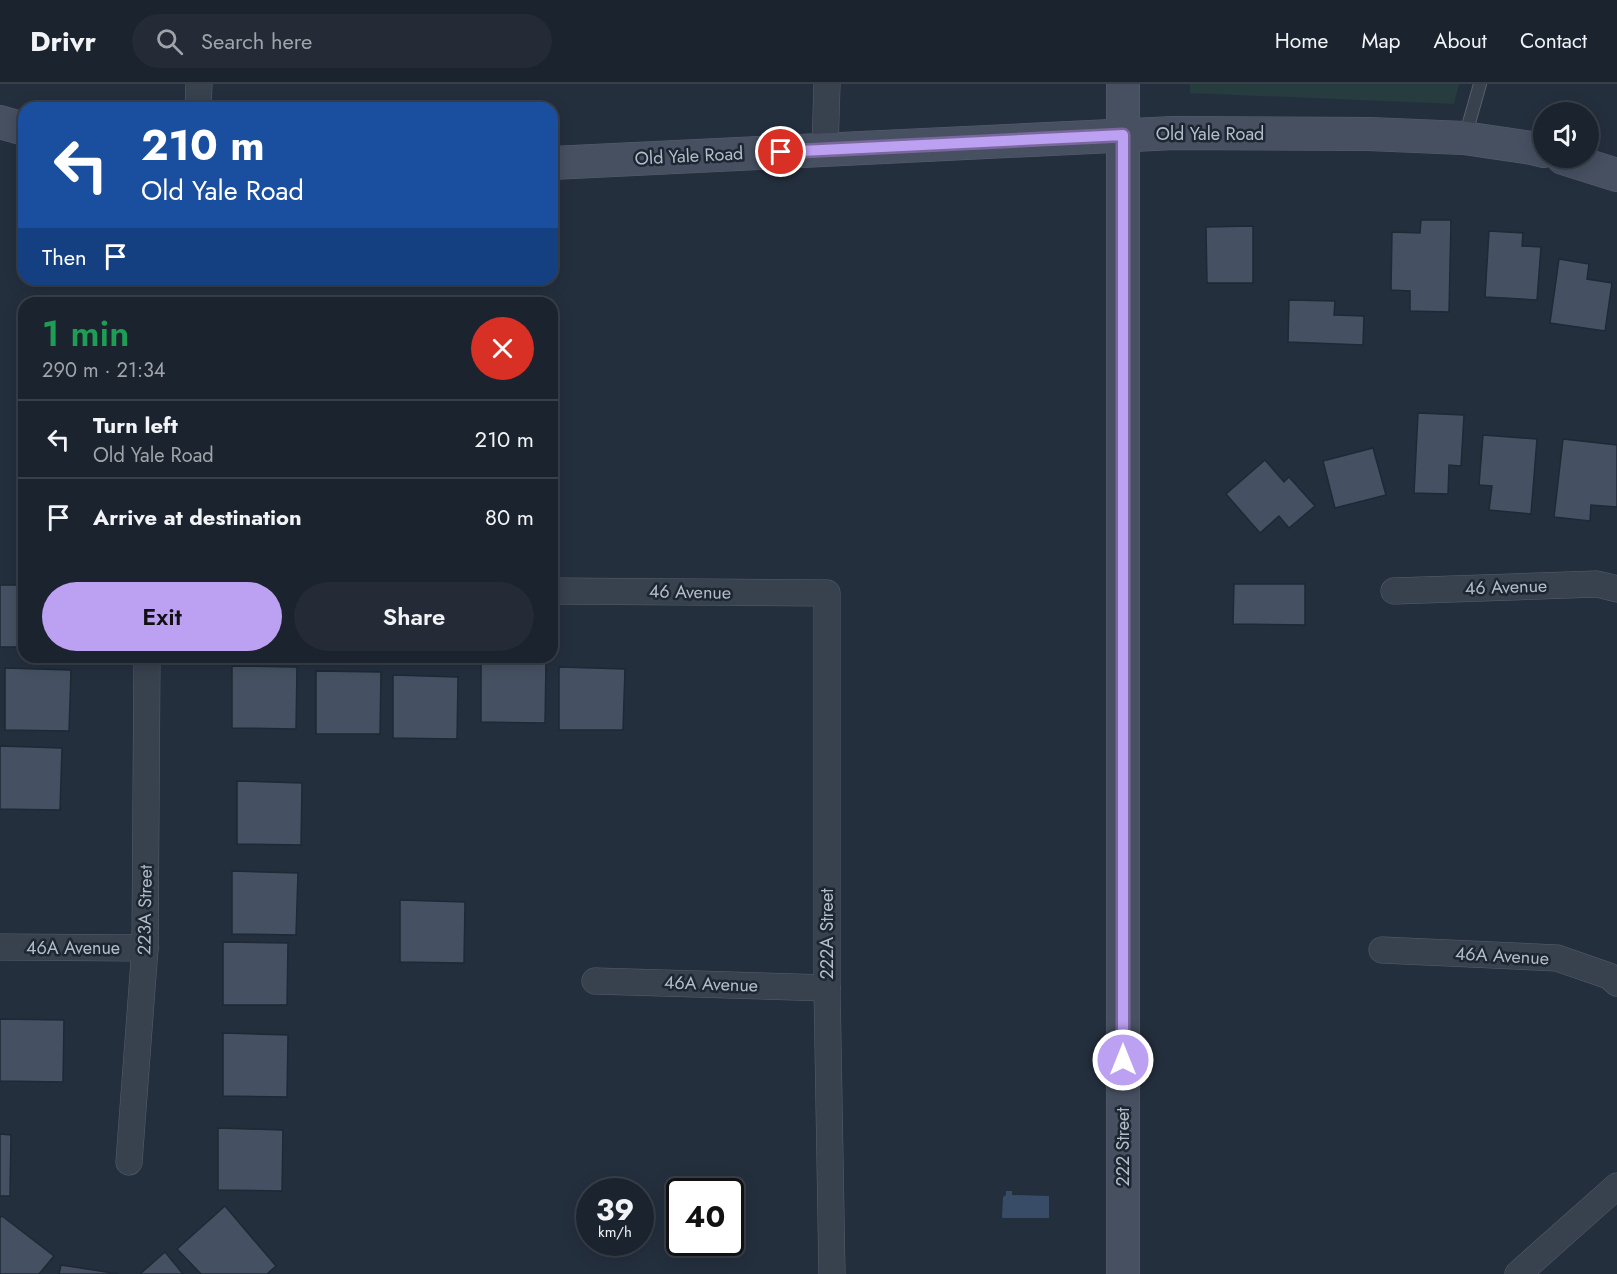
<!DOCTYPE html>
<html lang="en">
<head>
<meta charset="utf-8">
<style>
	:root { --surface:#1b232e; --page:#242b36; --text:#f1f3f6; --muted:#a0a4aa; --line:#39404a; --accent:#bca0f2 }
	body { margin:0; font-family:Jost,sans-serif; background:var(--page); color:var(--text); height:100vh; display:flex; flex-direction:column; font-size:22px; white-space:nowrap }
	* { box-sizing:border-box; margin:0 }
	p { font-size:20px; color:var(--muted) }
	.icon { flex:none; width:33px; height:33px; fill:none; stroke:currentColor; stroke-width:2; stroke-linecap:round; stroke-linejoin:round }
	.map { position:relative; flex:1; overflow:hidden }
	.sheet { position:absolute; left:18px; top:213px; width:540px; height:366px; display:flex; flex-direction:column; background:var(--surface); border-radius:18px; box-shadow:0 3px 15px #0003,0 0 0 2px var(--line) }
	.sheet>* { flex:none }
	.banner { position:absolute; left:18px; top:18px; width:540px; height:183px; border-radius:18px; box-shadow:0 3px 15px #0003,0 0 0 2px var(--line); background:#1a4fa0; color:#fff; overflow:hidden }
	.controls { position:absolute; left:1533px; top:18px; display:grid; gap:12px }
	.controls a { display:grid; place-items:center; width:66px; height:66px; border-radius:50%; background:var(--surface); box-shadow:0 3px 15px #0003,0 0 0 2px var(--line); font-size:30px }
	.speed { position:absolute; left:576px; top:1094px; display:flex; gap:12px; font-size:30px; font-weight:700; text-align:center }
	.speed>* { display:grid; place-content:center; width:78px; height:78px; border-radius:50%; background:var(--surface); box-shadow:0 3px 15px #0003,0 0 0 2px var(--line); line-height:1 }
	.speed small { font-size:15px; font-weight:400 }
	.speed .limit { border:3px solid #111; border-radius:9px; background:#fff; color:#111 }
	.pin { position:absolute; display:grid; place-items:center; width:51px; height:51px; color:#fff; margin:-26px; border:3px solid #fff; border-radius:50%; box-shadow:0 2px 6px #0007 }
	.me { position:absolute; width:66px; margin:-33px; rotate:0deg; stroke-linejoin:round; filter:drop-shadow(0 0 4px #0008) }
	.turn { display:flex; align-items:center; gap:21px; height:126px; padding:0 24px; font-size:27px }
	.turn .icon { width:78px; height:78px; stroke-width:2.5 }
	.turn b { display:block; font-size:42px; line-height:51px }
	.then { display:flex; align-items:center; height:57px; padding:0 24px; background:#0003; gap:12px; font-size:22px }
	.round { display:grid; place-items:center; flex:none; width:63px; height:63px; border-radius:32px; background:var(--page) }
	.head { display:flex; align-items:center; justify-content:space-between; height:102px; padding:0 24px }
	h1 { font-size:36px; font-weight:600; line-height:45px; color:#1e9e55 }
	.button { display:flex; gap:12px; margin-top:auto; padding:12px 24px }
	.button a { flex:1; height:69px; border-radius:36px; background:var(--accent); color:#111; font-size:24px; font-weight:600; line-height:69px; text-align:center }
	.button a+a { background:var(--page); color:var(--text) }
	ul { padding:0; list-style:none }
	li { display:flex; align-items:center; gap:18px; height:78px; padding:0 24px; border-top:2px solid var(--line) }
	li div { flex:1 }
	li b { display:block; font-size:22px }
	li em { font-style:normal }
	header { display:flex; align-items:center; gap:36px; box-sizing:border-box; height:84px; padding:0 30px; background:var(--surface); border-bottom:2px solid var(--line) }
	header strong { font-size:28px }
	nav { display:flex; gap:33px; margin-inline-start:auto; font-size:21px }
	.search { width:420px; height:54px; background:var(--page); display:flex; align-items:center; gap:15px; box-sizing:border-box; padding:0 21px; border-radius:33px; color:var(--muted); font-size:22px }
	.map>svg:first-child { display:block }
</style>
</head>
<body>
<header>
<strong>Drivr</strong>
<div class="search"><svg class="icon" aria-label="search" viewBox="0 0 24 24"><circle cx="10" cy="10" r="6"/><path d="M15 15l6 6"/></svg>Search here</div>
<nav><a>Home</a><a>Map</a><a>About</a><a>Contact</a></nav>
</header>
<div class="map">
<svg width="1617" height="1190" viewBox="0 0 1617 1190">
	<rect width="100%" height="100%" fill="#242f3e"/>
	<polygon fill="#263c3f" points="1190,0 1459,0 1454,20 1190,9"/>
	<polygon fill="#394c67" points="1006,1107 1012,1107 1012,1111 1049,1112 1049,1134 1003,1134 1002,1133 1003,1113 1006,1111"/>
	<g fill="#455162" stroke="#1f2835" stroke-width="1.5">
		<polygon points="1421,136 1451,136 1449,228 1410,227 1410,207 1391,206 1392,148 1420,149"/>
		<polygon points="1253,142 1253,199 1207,199 1206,143"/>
		<polygon points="1489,147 1523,149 1522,162 1541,163 1537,216 1485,213"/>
		<polygon points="1559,175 1589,180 1587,195 1612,199 1605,247 1550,239"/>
		<polygon points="1289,216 1335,217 1334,231 1364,232 1363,261 1288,258"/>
		<polygon points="1418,329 1464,331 1461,382 1449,381 1448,410 1414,409"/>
		<polygon points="1483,351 1537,355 1531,430 1489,426 1492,402 1479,401"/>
		<polygon points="1563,355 1617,361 1617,423 1591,421 1590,437 1554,433"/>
		<polygon points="1373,364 1386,411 1335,424 1323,377"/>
		<polygon points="1265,376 1284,398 1289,393 1315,422 1289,444 1279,432 1260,449 1226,410"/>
		<polygon points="1234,500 1305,500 1305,541 1233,540"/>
		<rect x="0" y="501" width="24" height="62"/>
		<polygon points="481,575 546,577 545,639 481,638"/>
		<polygon points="232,582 297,583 296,645 232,644"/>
		<polygon points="559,583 625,585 623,646 559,646"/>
		<polygon points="5,584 71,586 69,647 5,646"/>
		<polygon points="316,587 381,588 380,650 316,650"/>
		<polygon points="393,591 458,593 457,655 393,654"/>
		<polygon points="0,662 62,664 60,726 0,725"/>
		<polygon points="237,697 302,699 301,761 237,760"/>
		<polygon points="232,787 298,789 296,851 232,850"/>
		<polygon points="400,816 465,818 464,879 400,878"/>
		<polygon points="223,858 288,859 287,921 223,921"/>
		<polygon points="0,935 64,936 63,998 0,997"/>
		<polygon points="223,949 288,951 287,1013 223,1012"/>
		<polygon points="218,1044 283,1046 282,1107 218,1106"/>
		<polygon points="0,1050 11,1051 10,1112 0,1112"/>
		<polygon points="225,1122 276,1182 267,1190 201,1190 177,1165"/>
		<polygon points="2,1132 54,1172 39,1190 0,1190 0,1134"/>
		<polygon points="165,1168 183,1190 140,1190"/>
		<polygon points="61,1181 119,1190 59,1190"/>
	</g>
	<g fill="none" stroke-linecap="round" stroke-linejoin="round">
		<g stroke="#565f6c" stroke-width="14">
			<polyline id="lane" points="1465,53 1480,0"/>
		</g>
		<g stroke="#565f6c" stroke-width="27">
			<g id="street">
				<polyline points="198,24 199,0"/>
				<polyline points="825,66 827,0"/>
				<polyline points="552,507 827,509 827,904 832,1190"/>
				<polyline points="1394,507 1597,500 1617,505"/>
				<polyline points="0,863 145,864"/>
				<polyline points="1382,866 1557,874 1609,892 1617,899"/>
				<polyline points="595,897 827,904"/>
				<polyline points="129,1078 145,864 147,573"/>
				<polyline points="1518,1190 1617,1102"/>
			</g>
		</g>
		<g stroke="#565f6c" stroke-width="34">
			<g id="secondary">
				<polyline points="0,38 24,45"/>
				<polyline points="1563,74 1617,91"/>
				<polyline points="552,79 1174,49 1369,50 1464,54 1532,64 1544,67"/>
				<polyline points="1123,1190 1123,0"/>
			</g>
		</g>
		<use href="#lane" stroke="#38414e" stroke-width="12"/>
		<use href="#street" stroke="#38414e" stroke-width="26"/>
		<use href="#secondary" stroke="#465061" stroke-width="33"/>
	</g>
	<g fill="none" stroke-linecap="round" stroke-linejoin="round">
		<g stroke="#7a689d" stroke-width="15">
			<polyline id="route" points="781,68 1123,51 1123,976"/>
		</g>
		<use href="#route" stroke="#bca0f2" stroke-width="10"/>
	</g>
	<g text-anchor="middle" stroke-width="5" stroke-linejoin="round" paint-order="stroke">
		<g font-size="18" fill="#b4bcc9" stroke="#1d2633">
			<text x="1210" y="56">Old Yale Road</text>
			<text transform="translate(689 72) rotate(-3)" y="6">Old Yale Road</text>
			<text transform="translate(1506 503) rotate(-2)" y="6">46 Avenue</text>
			<text transform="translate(690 508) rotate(1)" y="6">46 Avenue</text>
			<text transform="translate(145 826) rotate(-89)" y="6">223A Street</text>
			<text transform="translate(827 850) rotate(-90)" y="6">222A Street</text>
			<text x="73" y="870">46A Avenue</text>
			<text transform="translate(1502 872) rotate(3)" y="6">46A Avenue</text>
			<text transform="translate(711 900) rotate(2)" y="6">46A Avenue</text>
			<text transform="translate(1123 1063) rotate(-90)" y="6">222 Street</text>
		</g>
	</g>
</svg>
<div class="controls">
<a><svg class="icon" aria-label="sound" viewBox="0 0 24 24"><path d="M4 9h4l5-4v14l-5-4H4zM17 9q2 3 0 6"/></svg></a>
</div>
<div class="speed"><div>39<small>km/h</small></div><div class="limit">40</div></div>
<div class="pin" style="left:781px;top:68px;background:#d93025"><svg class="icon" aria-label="arrive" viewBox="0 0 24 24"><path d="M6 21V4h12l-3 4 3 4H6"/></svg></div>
<svg class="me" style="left:1123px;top:976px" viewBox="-20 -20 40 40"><circle r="17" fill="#bca0f2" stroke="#fff" stroke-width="3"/><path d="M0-11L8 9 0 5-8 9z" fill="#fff"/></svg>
<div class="banner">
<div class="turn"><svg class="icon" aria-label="left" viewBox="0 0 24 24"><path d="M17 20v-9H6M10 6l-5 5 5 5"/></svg><div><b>210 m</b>Old Yale Road</div></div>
<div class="then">Then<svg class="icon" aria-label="arrive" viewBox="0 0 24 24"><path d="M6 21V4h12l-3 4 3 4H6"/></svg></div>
</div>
<section class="sheet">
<div class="head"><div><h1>1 min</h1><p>290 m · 21:34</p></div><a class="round" style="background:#d93025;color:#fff"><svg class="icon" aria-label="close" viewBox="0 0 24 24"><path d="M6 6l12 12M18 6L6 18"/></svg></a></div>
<ul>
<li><svg class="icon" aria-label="left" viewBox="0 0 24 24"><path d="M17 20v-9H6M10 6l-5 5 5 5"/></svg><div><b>Turn left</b><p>Old Yale Road</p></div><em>210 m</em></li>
<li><svg class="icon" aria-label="arrive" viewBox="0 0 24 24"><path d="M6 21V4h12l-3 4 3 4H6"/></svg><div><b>Arrive at destination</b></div><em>80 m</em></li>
</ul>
<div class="button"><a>Exit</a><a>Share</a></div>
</section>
</div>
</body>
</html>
